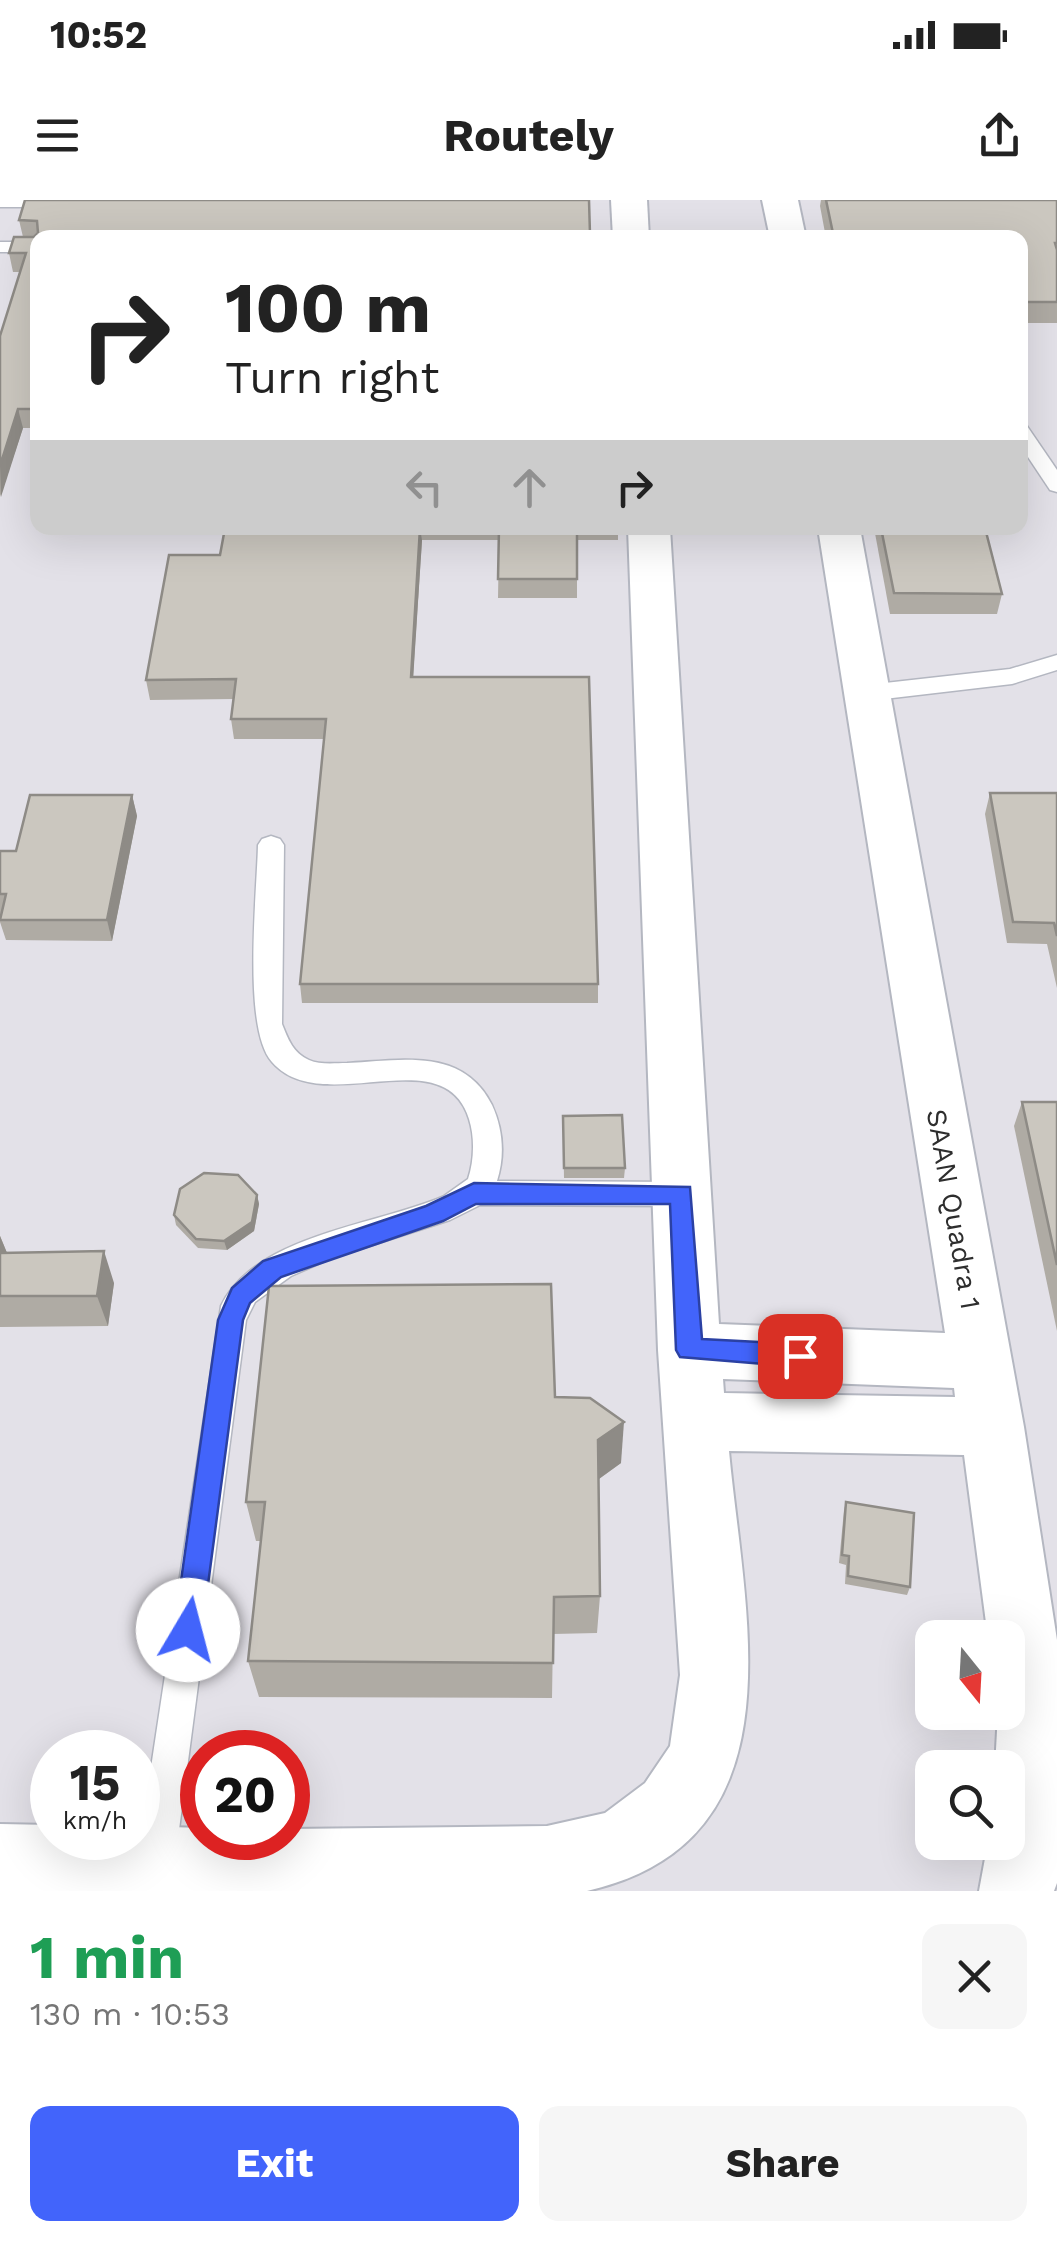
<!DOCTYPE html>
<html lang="en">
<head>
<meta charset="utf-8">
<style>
	:root { --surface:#fff; --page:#f6f6f6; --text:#222; --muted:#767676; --accent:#4264fb }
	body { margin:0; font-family:"Work Sans",sans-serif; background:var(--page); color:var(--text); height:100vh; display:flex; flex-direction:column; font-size:38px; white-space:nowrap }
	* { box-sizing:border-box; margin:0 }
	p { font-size:32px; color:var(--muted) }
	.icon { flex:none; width:55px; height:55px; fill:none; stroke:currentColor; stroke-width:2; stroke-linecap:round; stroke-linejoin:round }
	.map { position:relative; height:1691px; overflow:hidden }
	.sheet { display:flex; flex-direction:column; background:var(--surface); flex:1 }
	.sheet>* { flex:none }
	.guide { position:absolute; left:30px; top:30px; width:998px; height:305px; border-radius:20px; box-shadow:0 10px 40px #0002; background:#fff; color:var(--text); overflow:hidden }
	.needle { width:65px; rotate:162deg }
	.buttons { position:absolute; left:915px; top:1420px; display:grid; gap:20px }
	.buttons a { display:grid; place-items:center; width:110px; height:110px; border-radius:20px; background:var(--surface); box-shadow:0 10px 40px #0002; font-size:50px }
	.speed { position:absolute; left:30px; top:1530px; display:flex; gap:20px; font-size:50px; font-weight:700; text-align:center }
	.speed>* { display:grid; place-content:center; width:130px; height:130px; border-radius:50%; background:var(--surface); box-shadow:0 10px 40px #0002; line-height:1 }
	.speed small { font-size:25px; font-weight:400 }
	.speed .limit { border:15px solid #d22; background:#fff; color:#111 }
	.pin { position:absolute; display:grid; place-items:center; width:85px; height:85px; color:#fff; margin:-42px; border-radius:20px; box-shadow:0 5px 15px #0006 }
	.me { position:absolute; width:110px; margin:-55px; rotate:8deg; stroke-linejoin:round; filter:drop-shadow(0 0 8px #0008) }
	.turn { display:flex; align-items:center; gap:35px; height:210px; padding:0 30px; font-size:45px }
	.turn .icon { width:130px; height:130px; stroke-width:2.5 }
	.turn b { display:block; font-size:70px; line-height:85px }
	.lanes { display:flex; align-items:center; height:95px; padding:0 30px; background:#0003; justify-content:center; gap:50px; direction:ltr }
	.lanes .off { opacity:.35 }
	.round { display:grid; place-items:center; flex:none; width:105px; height:105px; border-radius:20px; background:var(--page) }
	.summary { display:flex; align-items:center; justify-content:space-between; height:170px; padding:0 30px }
	h1 { font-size:60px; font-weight:700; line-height:75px; color:#1e9e55 }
	.action { display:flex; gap:20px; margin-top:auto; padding:20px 30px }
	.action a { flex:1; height:115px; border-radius:20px; background:var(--accent); color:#fff; font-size:40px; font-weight:700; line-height:115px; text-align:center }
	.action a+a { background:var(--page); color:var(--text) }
	.status { display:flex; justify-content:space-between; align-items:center; height:70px; padding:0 50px; background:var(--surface); direction:ltr }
	.status svg { height:28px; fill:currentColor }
	header { display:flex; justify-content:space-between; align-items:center; height:130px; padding:0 30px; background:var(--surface); font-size:45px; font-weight:700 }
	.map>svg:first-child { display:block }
</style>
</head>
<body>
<div class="status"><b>10:52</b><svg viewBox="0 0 49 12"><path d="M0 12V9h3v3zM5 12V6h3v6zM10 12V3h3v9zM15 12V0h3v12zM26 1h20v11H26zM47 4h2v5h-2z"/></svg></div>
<header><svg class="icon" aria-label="menu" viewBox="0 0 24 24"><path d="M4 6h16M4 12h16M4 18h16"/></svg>Routely<svg class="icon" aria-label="share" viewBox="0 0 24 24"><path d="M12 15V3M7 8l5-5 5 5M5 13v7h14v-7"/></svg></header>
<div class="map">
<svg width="1057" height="1691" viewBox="0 0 1057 1691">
	<rect width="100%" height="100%" fill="#efe9e1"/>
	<path fill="#e3e1e8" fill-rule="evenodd" d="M0 0H1057V1691H0ZM38 38H1020V328H38ZM932 1438H1008V1512H932ZM52 1552H138V1638H52ZM202 1552H288V1638H202ZM932 1568H1008V1642H932Z"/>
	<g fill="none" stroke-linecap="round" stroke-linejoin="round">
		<g stroke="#b4b7c1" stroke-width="3">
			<g id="lane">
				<polygon points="0,0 65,0 67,2 58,7 0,7"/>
				<rect x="0" y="42" width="38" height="10"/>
				<polygon points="1020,224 1027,226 1057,270 1057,292 1050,290 1020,245"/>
				<polygon points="1057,455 1057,470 1012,484 867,501 855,493 867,485 1010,469"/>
				<path d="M271 636 280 639 284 645 282 824C288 839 293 853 309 860 320 865 335 863 347 863 402 860 463 847 492 905 503 929 505 956 497 981L681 982 691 985 696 994 691 1003 681 1006 480 1005 450 1020 332 1058 291 1076 255 1102 246 1120 175 1660 169 1673 156 1679 143 1673 137 1660 221 1106C254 1035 378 1025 444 996L468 979C474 961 475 938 469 919 444 837 322 920 272 862 242 829 257 693 258 645L262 639Z"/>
			</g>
		</g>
		<g stroke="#b4b7c1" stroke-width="4">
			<g id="street">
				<polygon points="611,0 647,0 649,38 613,38"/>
				<polygon points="762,0 798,0 806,38 770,38"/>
				<path d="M628 328H670L719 1124 945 1133 818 328H860L1024 1227 1057 1440V1683L1054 1691H979L988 1642H1008V1568H995L998 1512H1008V1438H988L964 1255 729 1251C744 1415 805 1641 587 1691H0V1624L52 1625V1638H138V1626L202 1628V1638H288V1629L547 1626 605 1613 645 1583 670 1546 680 1475 658 1150ZM723 1179 954 1188 955 1197 724 1193Z"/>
			</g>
		</g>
		<use href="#lane" fill="#fff" fill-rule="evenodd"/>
		<use href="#street" fill="#fff" fill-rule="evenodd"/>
	</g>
	<g fill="#afaba4">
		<polygon points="589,0 38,38 38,228 23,228 0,297 0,136 20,72 13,72 9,53 23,37 19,20"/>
		<polygon points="821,0 1057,0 1057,123 1020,123 1020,38 826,38 820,6"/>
		<polygon points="225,328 618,328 618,340 577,340 577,398 498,398 499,340 422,340 413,477 598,784 598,803 302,803 300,784 324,539 234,539 231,519 234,499 150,500 146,480 220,355"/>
		<polygon points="874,328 985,328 1002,394 997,414 890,414"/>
		<polygon points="990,593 1057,593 1057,788 1047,744 1007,743 985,614"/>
		<polygon points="132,595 137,616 112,741 6,740 0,722 0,651 16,651"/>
		<polygon points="1022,902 1057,902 1057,1131 1014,926"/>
		<polygon points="563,916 625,968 624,978 564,978"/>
		<polygon points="257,995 259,1004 254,1031 227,1050 198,1048 176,1025 174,1015"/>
		<polygon points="0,1036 7,1053 114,1083 108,1126 0,1127"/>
		<polygon points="555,1197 621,1263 599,1279 600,1396 597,1433 553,1434 552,1498 259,1497 248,1461 261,1341 256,1341 246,1302"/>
		<polygon points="846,1302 910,1387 907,1395 845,1384 846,1365 839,1363 844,1310"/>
	</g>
	<g fill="#8e8b86">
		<polygon points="18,209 23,228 1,297 0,266"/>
		<polygon points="420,328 422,340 412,496 411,477"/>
		<polygon points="132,595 137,616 112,741 107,720"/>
		<polygon points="257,995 259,1004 254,1031 227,1050 224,1041"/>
		<polygon points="0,1036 12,1065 0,1067"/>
		<polygon points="104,1051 114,1083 108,1126 97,1096"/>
		<polygon points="624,1222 621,1263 596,1281 598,1240"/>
	</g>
	<g fill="#cbc7bf" stroke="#8e8b86" stroke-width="2.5">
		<polygon points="25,0 589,0 590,34 594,34 594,38 38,38 38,209 18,209 0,266 0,136 26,53 9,53 14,37 34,37 38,33 37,21 19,20"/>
		<polygon points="826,0 1057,0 1057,43 1055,43 1057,50 1057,102 1020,102 1020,38 834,38"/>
		<polygon points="225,328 420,328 411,477 589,477 598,784 300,784 326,519 231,519 236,479 146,480 169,355 220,355"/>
		<polygon points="499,328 577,328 577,379 498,379"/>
		<polygon points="881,328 985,328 1002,394 894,393"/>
		<polygon points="990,593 1057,593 1057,736 1054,723 1013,722"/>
		<polygon points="30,595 132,595 107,720 0,720 6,694 0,694 0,651 16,651"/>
		<polygon points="1022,902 1057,902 1057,1065"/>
		<polygon points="622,915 625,968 564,968 563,916"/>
		<polygon points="204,973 238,975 257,995 252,1022 224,1041 196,1039 174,1015 180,989"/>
		<polygon points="104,1051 97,1096 0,1096 0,1053"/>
		<polygon points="551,1084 555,1197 590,1198 624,1222 598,1240 600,1396 554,1397 553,1463 248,1461 265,1302 246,1302 269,1086"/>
		<polygon points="846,1302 914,1313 910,1387 848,1376 849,1356 842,1355"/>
	</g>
	<polygon fill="#4264fb" stroke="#2b41a3" stroke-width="2.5" points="474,983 690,987 702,1139 800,1144 809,1147 812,1156 809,1164 800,1167 680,1157 676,1150 670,1004 476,1004 443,1021 281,1077 250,1103 243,1120 202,1430 198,1440 188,1444 178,1440 174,1430 218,1120 232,1088 263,1061 426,1006"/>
	<g text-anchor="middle" stroke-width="8" stroke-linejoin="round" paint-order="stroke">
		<g font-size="28" fill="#2e2e2e" stroke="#fff">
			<text transform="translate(954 1009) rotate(80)" y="10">SAAN Quadra 1</text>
		</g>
	</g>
</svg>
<div class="buttons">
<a><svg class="needle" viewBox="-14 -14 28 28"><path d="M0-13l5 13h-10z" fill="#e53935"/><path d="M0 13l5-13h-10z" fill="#767676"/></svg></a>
<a><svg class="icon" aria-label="search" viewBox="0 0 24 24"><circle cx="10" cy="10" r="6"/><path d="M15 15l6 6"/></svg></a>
</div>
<div class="speed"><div>15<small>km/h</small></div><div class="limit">20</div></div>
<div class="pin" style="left:800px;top:1156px;background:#d93025"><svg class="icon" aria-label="arrive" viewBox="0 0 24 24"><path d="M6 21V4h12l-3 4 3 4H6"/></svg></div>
<svg class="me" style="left:188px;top:1430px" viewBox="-20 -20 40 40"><circle r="19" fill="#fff"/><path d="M0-13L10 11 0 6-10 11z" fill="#4264fb"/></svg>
<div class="guide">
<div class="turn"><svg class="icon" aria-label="right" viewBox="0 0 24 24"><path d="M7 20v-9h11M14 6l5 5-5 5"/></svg><div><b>100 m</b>Turn right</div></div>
<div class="lanes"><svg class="icon off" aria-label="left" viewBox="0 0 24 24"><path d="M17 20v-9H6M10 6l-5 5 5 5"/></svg><svg class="icon off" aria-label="ahead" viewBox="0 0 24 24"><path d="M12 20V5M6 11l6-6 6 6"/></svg><svg class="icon" aria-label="right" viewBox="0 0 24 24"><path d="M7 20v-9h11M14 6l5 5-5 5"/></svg></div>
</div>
</div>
<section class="sheet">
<div class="summary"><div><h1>1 min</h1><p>130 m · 10:53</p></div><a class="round"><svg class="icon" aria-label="close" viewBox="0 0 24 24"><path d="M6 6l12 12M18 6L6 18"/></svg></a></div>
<div class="action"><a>Exit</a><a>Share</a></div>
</section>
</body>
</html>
